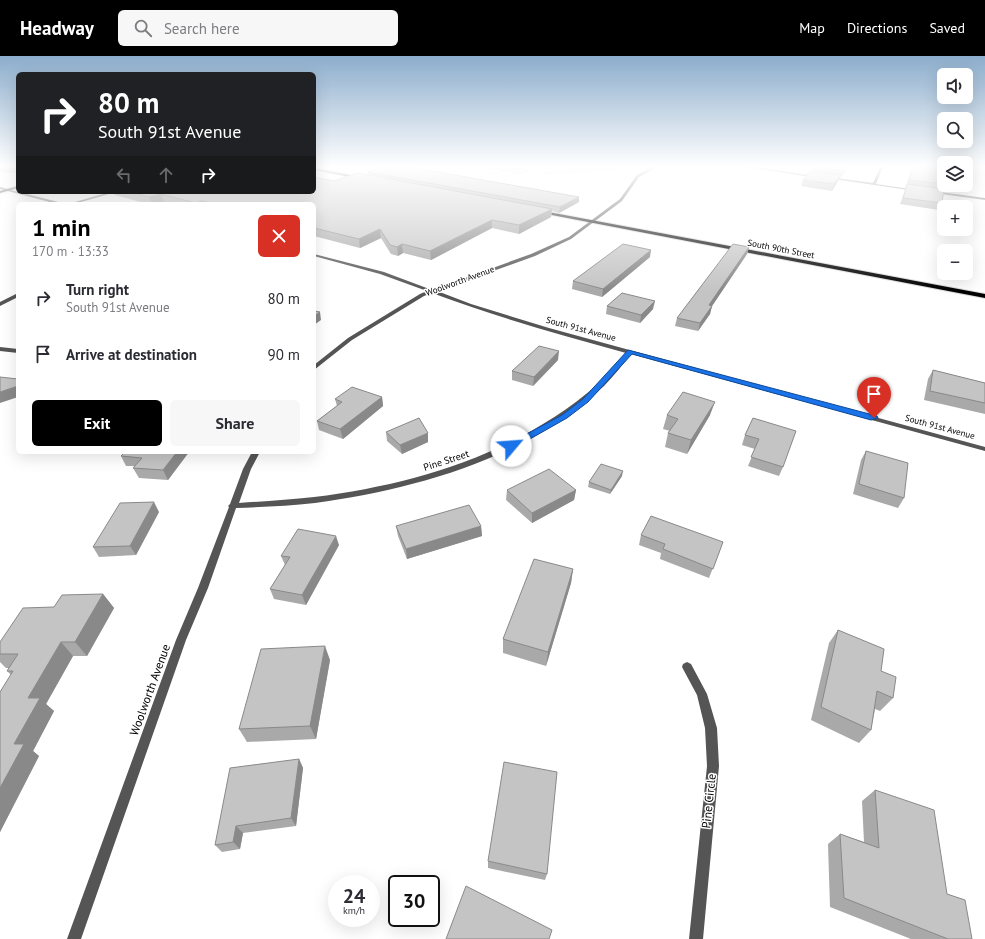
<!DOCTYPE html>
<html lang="en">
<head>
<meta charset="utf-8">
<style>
	:root { --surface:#fff; --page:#f7f7f7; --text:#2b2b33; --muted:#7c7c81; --accent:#000 }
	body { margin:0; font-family:"PT Sans",sans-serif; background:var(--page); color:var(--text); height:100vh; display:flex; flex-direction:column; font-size:15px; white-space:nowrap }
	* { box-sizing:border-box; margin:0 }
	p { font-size:13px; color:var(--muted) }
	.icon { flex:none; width:22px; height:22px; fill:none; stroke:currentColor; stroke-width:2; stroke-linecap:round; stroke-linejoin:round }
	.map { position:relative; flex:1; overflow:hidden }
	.sheet { position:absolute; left:16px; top:146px; width:300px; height:252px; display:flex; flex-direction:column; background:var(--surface); border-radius:6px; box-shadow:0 4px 16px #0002 }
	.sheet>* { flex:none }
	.top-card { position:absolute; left:16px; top:16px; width:300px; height:122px; border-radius:6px; box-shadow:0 4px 16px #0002; background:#202124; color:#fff; overflow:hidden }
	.fabs { position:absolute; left:937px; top:12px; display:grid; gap:8px }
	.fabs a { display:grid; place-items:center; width:36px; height:36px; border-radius:6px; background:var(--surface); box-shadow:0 4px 16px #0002; font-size:20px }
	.speed { position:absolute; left:328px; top:819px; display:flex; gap:8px; font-size:20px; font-weight:700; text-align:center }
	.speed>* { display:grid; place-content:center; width:52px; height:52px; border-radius:50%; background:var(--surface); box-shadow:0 4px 16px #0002; line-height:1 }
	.speed small { font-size:10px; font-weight:400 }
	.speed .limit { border:2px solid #111; border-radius:6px; background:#fff; color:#111 }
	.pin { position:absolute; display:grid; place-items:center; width:34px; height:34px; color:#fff; margin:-41px -17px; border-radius:50% 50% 50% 0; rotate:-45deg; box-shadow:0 0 4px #0007 }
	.pin .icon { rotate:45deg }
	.me { position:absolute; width:44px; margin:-22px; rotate:63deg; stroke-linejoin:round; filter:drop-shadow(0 0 3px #0008) }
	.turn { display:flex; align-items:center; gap:14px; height:84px; padding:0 16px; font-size:18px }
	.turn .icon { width:52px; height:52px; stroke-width:2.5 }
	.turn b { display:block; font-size:28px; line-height:34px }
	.lanes { display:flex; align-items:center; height:38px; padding:0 16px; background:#0003; justify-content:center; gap:20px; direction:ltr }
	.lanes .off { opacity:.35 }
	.round { display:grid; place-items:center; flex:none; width:42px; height:42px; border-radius:6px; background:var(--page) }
	.summary { display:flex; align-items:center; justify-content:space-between; height:68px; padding:0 16px }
	h1 { font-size:24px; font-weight:600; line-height:30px; color:var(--accent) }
	.cta { display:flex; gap:8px; margin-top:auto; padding:8px 16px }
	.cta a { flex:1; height:46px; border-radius:6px; background:var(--accent); color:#fff; font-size:16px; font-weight:600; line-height:46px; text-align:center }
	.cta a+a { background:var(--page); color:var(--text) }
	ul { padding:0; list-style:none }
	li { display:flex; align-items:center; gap:12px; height:56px; padding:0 16px }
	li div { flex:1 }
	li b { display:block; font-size:15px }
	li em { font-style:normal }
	header { display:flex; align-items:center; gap:24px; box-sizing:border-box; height:56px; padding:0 20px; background:var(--accent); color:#fff }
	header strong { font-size:19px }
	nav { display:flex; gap:22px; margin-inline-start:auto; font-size:14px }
	.search { width:280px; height:36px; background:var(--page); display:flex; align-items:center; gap:10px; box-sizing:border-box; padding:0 14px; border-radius:6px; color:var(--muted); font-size:15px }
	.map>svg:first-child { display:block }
</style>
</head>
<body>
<header>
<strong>Headway</strong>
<div class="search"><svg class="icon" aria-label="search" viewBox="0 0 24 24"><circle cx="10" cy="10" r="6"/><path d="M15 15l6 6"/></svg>Search here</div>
<nav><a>Map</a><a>Directions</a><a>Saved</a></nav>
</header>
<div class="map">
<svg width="985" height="883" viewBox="0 0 985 883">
	<rect width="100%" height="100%" fill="#fff"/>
	<g fill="#dcdcdc">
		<polygon points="483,111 537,111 524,117 519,118"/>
		<polygon points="566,111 610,111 605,113 620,112 609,116 601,114 584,116 540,118 555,113 567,116"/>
	</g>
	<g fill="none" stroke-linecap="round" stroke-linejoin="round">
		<g stroke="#dbdbdb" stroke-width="2">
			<g id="primary">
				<polygon points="314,112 361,121 363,122 361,123 314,114"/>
				<polygon points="18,130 18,132 0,137 0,135"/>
				<polygon points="538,154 985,238 985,242 536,156"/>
			</g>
		</g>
		<g stroke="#777" stroke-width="1" stroke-dasharray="0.5 1" stroke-linecap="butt">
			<polyline points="461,111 501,118"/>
			<polyline points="481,111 524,118"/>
		</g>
		<polygon fill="#555" fill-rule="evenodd" points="110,136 116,136 74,148 68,148"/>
		<g fill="#555" fill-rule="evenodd">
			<path d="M653 111H657L639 121 622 145 571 183 535 200 437 235 471 248 549 272 985 391V395L631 298C622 309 614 320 604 330 528 402 416 433 315 447 289 450 263 451 236 452L208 532 186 584 81 883H67L176 584 198 532 229 451 228 450 230 448 243 413 252 396H260L251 413 239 447C264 445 289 444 314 441 417 428 519 397 598 328 608 319 617 307 626 297 561 279 496 261 432 237L424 240 352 284 314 314V309L348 282 420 238 427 235 380 218 314 200V198L384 216 432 234 531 198 569 181 620 143 637 119Z"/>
			<polygon points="746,111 756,111 820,121 818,122"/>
			<polygon points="880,111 883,111 876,128 917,134 915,135 827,122 829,121 873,127"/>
			<polygon points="0,131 62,147 63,148 57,148 0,133"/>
			<polygon points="933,135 985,142 985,144 934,137"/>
			<polygon points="18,237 18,241 0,250 0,246"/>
			<polygon points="0,291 18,293 18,297 0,295"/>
			<polygon points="687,606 691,608 707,638 717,672 719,710 703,883 689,883 707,710 705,672 697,639 682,611 683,608"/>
		</g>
		<use href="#primary" fill="#000" fill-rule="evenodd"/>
	</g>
	<g fill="#a9a9a9">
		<polygon points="0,111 18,111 9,117 0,115"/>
		<polygon points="813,111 848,111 841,121 840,121 838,125 832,135 801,130 803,124 811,115"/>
		<polygon points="912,111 944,111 944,129 945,129 943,133 942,147 939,154 900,148 907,130 906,130"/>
		<polygon points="368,116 579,141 579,146 559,157 552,155 551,161 519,178 492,172 431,204 403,197 398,200 391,198 381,182 360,192 314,180 314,148 171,148 164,146 157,148 148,148 115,139 114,136 314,136 334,125 368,119"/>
		<polygon points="749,191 747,198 712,250 710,258 698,275 675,270 677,262"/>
		<polygon points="650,201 602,241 572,233 573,225"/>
		<polygon points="607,250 653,253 640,267 606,258"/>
		<polygon points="558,304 533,330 512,324 512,315"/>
		<polygon points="933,314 985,327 985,358 924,344 928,323"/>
		<polygon points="382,341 383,350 343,383 319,374 317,365 337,350 335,343"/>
		<polygon points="667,359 710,359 687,398 665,391 668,377 670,375 663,373"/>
		<polygon points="753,362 783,411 779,420 748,410 755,393 742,389 745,379"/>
		<polygon points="386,376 428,386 402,398 387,385"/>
		<polygon points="866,395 904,442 898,452 853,438 861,404"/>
		<polygon points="125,396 189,396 168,424 139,422 133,412 135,410 126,410 121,400"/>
		<polygon points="622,420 610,438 588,431 589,426"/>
		<polygon points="507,434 576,434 574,444 532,467 506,444"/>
		<polygon points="159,456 136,499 99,501 93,491"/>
		<polygon points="396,470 481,470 482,480 407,503 398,480"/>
		<polygon points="641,479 723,486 709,522 660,503 661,497 639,489"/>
		<polygon points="339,489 306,549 274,543 270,533 285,509 281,500"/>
		<polygon points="573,513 571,527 546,610 503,597 503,583"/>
		<polygon points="103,538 114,552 87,600 73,600 46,648 54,655 33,695 39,700 0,776 0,636 11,619 7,615 9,612 6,612 0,606 0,586"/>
		<polygon points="838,574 881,615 893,642 880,655 875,653 871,674 859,687 811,664 829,587"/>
		<polygon points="330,604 316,683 247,686 239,673"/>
		<polygon points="299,703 303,712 296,770 243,777 240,793 222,796 215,789"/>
		<polygon points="875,734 947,838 972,883 911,883 830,851 828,788 840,778 864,786 862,745"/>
		<polygon points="488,805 547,818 545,824 488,812"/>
	</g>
	<g fill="#898989">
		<polygon points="6,111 18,111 18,116 9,117"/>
		<polygon points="846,111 848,111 841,121 843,115"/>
		<polygon points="841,119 838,125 832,135 834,128"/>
		<polygon points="161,138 164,146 157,148 152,148 149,141"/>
		<polygon points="579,141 579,146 559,157 560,151"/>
		<polygon points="201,145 202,148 196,148 196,147"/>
		<polygon points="552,153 551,161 519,178 519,169"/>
		<polygon points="492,164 492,172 431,204 430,195"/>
		<polygon points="380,173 381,182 360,192 359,183"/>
		<polygon points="402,188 403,197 398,200 397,191"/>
		<polygon points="749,191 747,198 712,250 710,258 698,275 700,267 709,249"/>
		<polygon points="651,194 650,201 602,241 603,233"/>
		<polygon points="655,245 653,253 640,267 641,259"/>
		<polygon points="320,256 321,264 314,269 314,260"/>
		<polygon points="559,295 558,304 533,330 534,321"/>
		<polygon points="18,330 18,341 0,347 0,336"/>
		<polygon points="382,341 383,350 343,383 340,373"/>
		<polygon points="715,346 710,359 687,398 691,384"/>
		<polygon points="428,377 428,386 402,398 400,389"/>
		<polygon points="177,396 189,396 168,424 163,414"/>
		<polygon points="623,415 622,420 610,438 611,434"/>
		<polygon points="576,434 574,444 532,467 532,457"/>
		<polygon points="154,446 159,456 136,499 130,490"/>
		<polygon points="481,470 482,480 407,503 406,493"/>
		<polygon points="336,480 339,489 306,549 302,539"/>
		<polygon points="573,513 571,527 546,610 548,596"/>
		<polygon points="103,538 114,552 87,600 75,586"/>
		<polygon points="61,586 73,600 46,648 54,655 33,695 39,700 0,776 0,732 28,642"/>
		<polygon points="325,590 330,604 316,683 310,670"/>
		<polygon points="299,703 303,712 296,770 291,762"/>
		<polygon points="236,770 243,777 240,793 233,786"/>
	</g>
	<g fill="#c4c4c4" stroke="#898989">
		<polygon points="381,111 410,111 579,141 560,151 368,116"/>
		<polygon points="813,111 846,111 843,115"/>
		<polygon points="913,111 944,111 944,128 909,124"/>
		<polygon points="810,115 841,119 834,128 803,124"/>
		<polygon points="358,117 552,153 519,169 492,164 430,195 402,188 397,191 390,189 380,173 359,183 314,172 314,148 216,148 201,145 196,147 161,138 149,141 130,136 314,136 314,121 334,125"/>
		<polygon points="907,128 944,133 942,147 903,142"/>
		<polygon points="623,188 651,194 603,233 573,225"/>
		<polygon points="733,188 749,191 709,249 712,250 700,267 677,262"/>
		<polygon points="622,237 655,245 641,259 607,250"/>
		<polygon points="314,255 320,256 314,260"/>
		<polygon points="539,290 559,295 534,321 512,315"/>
		<polygon points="933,314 985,327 985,347 930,335"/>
		<polygon points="0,321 18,323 18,330 0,336"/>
		<polygon points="352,331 382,341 340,373 317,365 342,346 335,343"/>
		<polygon points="683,336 715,346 691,384 668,377 678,363 667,359"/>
		<polygon points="419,362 428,377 400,389 386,376"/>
		<polygon points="753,362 796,375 783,411 751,401 759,383 745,379"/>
		<polygon points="866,395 908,407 904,442 859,428"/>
		<polygon points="125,396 177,396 163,414 133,412 142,402 121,400"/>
		<polygon points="601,408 623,415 611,434 589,426"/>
		<polygon points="549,413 576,434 532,457 507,434"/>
		<polygon points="154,446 130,490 93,491 120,447"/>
		<polygon points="469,449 481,470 406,493 396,470"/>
		<polygon points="651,460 723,486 713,513 663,493 665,488 641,479"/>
		<polygon points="298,473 336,480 302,539 270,533 290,501 281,500"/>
		<polygon points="534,503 573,513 548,596 503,583"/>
		<polygon points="103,538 75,586 61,586 28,642 40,642 14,688 24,688 0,732 0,636 13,615 7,615 18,598 0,598 0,586 23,552 54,551 62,539"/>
		<polygon points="838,574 884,593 881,615 896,621 893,642 877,635 871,674 821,651"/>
		<polygon points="325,590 310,670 239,673 261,593"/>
		<polygon points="299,703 291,762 236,770 233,786 215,789 230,712"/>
		<polygon points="504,706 557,716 547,818 488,805"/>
		<polygon points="875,734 934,754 947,838 965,844 972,883 948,883 844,842 840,778 879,792"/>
		<polygon points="466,830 552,874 549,883 446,883"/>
	</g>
	<linearGradient id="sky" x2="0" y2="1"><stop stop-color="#8cadcc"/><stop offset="0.47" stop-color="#fff"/><stop offset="1" stop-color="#fff" stop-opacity="0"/></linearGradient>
	<rect width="985" height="235" fill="url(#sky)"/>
	<polygon fill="#1a73e8" stroke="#114b97" points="628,294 877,360 878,362 871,364 632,298 588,346 567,362 514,392 508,392 508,388 562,359 583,343"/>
	<g text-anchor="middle" stroke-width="3" stroke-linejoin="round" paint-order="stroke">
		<g font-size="9" fill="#000" stroke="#fff">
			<text transform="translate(781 193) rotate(11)" y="3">South 90th Street</text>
			<text transform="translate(460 225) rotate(-20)" y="3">Woolworth Avenue</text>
			<text transform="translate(581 273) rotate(15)" y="3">South 91st Avenue</text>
			<text transform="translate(940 371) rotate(15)" y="3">South 91st Avenue</text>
		</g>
		<g font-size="10" fill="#000" stroke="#fff">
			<text transform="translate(446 404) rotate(-18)" y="4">Pine Street</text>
		</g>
		<g font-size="12" fill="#000" stroke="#fff">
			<text transform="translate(150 634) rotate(-70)" y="4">Woolworth Avenue</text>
			<text transform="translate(709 745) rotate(-84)" y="4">Pine Circle</text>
		</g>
	</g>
</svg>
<div class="fabs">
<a><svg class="icon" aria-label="sound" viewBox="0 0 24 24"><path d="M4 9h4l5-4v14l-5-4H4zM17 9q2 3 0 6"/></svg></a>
<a><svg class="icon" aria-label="search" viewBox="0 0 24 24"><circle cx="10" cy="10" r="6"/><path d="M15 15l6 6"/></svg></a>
<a><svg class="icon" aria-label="layers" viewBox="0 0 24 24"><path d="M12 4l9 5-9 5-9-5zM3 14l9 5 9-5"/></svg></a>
<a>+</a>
<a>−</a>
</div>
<div class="speed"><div>24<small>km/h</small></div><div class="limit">30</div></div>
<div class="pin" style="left:874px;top:362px;background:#d93025"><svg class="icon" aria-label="arrive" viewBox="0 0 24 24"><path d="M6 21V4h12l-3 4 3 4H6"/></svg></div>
<svg class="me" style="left:511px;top:390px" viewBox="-20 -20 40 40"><circle r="19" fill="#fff"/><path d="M0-13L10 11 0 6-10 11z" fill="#1a73e8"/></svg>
<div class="top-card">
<div class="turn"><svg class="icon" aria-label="right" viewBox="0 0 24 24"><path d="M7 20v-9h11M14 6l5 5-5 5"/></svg><div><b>80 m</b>South 91st Avenue</div></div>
<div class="lanes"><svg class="icon off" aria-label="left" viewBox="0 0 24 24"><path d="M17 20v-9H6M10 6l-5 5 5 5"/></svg><svg class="icon off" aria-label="ahead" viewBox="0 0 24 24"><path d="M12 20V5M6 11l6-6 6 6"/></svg><svg class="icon" aria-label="right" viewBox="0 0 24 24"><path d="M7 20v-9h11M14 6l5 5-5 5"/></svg></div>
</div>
<section class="sheet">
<div class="summary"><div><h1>1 min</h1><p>170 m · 13:33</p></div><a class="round" style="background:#d93025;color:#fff"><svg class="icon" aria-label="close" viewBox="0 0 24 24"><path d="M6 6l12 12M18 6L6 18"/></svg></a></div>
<ul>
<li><svg class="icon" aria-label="right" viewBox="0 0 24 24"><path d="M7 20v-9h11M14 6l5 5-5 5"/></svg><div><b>Turn right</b><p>South 91st Avenue</p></div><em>80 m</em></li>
<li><svg class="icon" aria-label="arrive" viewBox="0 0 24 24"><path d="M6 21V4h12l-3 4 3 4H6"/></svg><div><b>Arrive at destination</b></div><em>90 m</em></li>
</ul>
<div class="cta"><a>Exit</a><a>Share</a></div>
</section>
</div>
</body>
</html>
